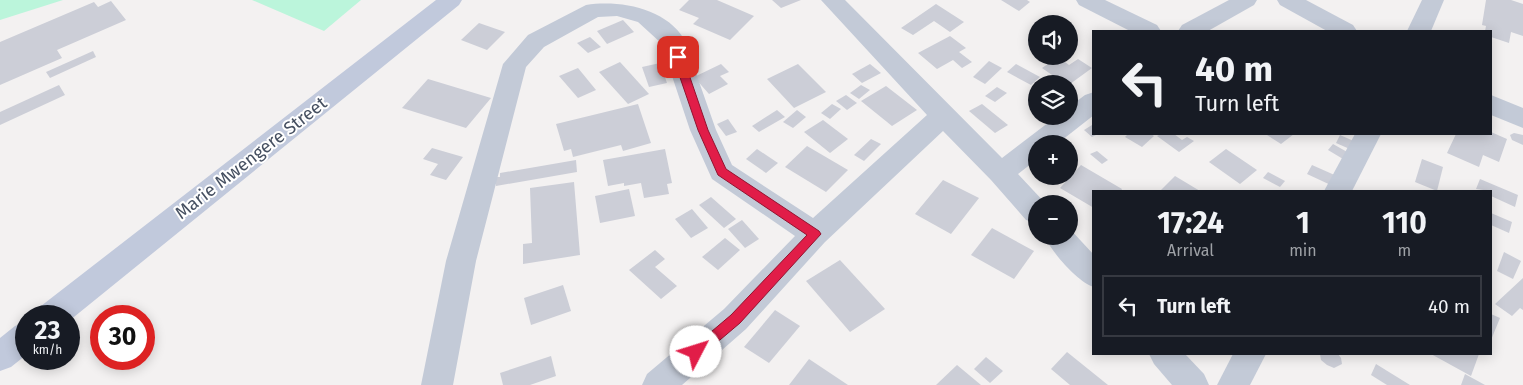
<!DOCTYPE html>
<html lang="en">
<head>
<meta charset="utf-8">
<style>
	:root { --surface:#171b24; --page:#242831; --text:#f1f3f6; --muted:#9ea1a6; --line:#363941 }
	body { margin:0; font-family:"Fira Sans",sans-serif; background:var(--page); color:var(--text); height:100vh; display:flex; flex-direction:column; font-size:19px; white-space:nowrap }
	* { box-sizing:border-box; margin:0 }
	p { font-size:16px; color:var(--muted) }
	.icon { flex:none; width:28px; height:28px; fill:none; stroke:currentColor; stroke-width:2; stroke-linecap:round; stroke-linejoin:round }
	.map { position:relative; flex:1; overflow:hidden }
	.panel { position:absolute; left:1092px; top:190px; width:400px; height:165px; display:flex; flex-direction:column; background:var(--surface); border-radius:0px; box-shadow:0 2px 12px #0003 }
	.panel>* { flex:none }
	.hud { position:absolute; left:1092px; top:30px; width:400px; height:105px; border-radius:0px; box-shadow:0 2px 12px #0003; background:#171b24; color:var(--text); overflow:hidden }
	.tools { position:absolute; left:1028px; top:15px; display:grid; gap:10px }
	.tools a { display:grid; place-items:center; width:50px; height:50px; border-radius:50%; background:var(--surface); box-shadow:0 2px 12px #0003; font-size:25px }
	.speed { position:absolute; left:15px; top:305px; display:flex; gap:10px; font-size:25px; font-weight:700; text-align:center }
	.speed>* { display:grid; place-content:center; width:65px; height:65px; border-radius:50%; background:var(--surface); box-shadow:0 2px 12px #0003; line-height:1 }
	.speed small { font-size:12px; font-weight:400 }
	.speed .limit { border:8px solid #d22; background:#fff; color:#111 }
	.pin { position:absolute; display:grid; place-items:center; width:42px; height:42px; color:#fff; margin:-21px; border-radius:10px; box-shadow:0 2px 8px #0006 }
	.me { position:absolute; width:55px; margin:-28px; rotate:50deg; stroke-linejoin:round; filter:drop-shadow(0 0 4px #0008) }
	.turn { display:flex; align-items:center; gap:18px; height:105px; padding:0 20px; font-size:22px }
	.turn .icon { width:65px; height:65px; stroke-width:2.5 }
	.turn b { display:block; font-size:35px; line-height:42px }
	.eta { display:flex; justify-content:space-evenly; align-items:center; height:85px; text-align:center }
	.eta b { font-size:30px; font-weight:700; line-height:35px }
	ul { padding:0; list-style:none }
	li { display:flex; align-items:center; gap:15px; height:62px; margin:0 10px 8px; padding:0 10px; border:2px solid var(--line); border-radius:0px }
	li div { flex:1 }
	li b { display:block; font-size:19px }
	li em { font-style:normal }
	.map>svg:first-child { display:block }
</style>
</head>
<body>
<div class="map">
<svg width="1523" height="385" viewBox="0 0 1523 385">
	<rect width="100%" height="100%" fill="#f3f1f1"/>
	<g fill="#bbf5db">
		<polygon points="0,0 63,0 0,20"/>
		<polygon points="252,0 361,0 324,31"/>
	</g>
	<g fill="#ccced7">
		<polygon points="689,0 717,0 754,16 730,40 693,24 699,18 679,10"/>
		<polygon points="772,0 801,0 781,8"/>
		<polygon points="1001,0 1027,0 1030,2 1019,11"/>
		<polygon points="1486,0 1511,0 1523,4 1523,36 1511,32 1509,43 1491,37 1491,31 1485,31 1486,26 1482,25"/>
		<polygon points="111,1 126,20 57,50 62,58 0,85 0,42 94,2 98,7"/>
		<polygon points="936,4 964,22 950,32 934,21 913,35 901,28"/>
		<polygon points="623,20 634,32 607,44 597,31"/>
		<polygon points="479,23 505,32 487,50 461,40"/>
		<polygon points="950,36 966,48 959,52 972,62 962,68 953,60 937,69 918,53"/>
		<polygon points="590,37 601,47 588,53 577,43"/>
		<polygon points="93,51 96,57 50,78 46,72"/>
		<polygon points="1058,57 1069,65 1078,59 1092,68 1070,84 1065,84 1042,68"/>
		<polygon points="989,61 1002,68 985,84 973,77"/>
		<polygon points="620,62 649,94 628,104 599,72"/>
		<polygon points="660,63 667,83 649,87 642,67"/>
		<polygon points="721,64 729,72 720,76 728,84 709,94 694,77"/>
		<polygon points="798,64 826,92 794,108 767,79"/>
		<polygon points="870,64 881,73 862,83 852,74"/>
		<polygon points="1016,64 1040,77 1031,85 1007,72"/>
		<polygon points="578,68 596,90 578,98 559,76"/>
		<polygon points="428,79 491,98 466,128 402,108"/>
		<polygon points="59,85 65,95 0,125 0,112"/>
		<polygon points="861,85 870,90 859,99 850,93"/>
		<polygon points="886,86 917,110 892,126 861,101"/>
		<polygon points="997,87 1007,93 995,102 985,96"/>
		<polygon points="846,95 857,103 847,110 836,101"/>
		<polygon points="638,104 651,143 623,151 621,145 573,157 571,149 564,151 556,124"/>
		<polygon points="832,104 841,109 830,119 821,113"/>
		<polygon points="982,104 1008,125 995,133 969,111"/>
		<polygon points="777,110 785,117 759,132 752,126"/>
		<polygon points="797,110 806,117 793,128 783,122"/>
		<polygon points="728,119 737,132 726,136 717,124"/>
		<polygon points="823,120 848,139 830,153 804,132"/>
		<polygon points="1092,125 1094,127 1094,134 1098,134 1092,137 1084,130"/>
		<polygon points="1491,132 1507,139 1499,162 1483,155 1479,167 1447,153 1456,134 1491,134"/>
		<polygon points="1514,133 1523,135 1523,145 1512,140 1510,135"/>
		<polygon points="1128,134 1151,134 1154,136 1142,147 1125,137"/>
		<polygon points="1161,134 1174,134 1182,140 1187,137 1194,141 1179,152 1157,136"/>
		<polygon points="1269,134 1294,134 1281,144 1267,135"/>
		<polygon points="1340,135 1356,142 1352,150 1336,143"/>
		<polygon points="871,139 881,144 864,161 854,155"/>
		<polygon points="1333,144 1349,153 1343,159 1328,150"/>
		<polygon points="807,146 848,170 826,192 785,167"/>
		<polygon points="432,148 463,157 446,180 430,175 438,164 423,159"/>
		<polygon points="665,149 672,183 667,184 669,194 644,198 641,183 624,186 624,183 608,186 603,160"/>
		<polygon points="757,149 778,163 766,173 746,159"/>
		<polygon points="1226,149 1257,170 1240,184 1209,162"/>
		<polygon points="1097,151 1108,160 1102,164 1090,154"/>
		<polygon points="1422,159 1443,167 1437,191 1415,182"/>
		<polygon points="576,160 577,172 496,186 495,177 500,177 500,173"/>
		<polygon points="1081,165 1122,189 1121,191 1094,191 1094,208 1060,188"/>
		<polygon points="1312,165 1339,177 1335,187 1307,174"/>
		<polygon points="1268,172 1285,181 1280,187 1263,178"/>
		<polygon points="1175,176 1200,191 1160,191"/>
		<polygon points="1480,179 1518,195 1515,207 1491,196 1491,191 1476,189"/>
		<polygon points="943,180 979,198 951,234 915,214"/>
		<polygon points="574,182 580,255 523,264 523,244 532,243 530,188"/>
		<polygon points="629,189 635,216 600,223 595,196"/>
		<polygon points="711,197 736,219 724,228 699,205"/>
		<polygon points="692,209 708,228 691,238 675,219"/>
		<polygon points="1491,213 1512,222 1509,233 1491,225"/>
		<polygon points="742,220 759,239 745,248 728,229"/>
		<polygon points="992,228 1034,251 1014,279 971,255"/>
		<polygon points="725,238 740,250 718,270 702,257"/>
		<polygon points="655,250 665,259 655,267 677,286 661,299 629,270"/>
		<polygon points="1504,252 1521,261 1513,279 1497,271"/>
		<polygon points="840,260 885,309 850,332 806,281"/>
		<polygon points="1523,278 1523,310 1520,308 1512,316 1495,304"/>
		<polygon points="563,285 571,311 531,325 524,298"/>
		<polygon points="775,310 800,326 769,363 744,347"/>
		<polygon points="1491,314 1500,318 1491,340"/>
		<polygon points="1067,352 1108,385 1070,385 1051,369"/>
		<polygon points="1320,354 1338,354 1341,358 1342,364 1334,368 1327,365 1321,360"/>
		<polygon points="1431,354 1479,354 1471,376"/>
		<polygon points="551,356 556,376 530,385 503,385 500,373"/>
		<polygon points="986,357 1003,371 990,383 974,369"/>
		<polygon points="809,359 848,385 789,385"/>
		<polygon points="1376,364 1410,385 1387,385 1371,375"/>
		<polygon points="957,365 981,385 936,385"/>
		<polygon points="1465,374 1485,385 1461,385"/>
	</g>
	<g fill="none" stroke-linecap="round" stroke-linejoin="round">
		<g fill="#c3cad7" fill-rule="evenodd">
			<path d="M821 0H845L1002 158 1057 116H1069V107L1085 95 1094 92V115L1057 144H1036V160L1018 174 1046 204H1036V223L1026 220 991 180 943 131 825 242 746 329 682 385H642L647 374 724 309 795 236 712 179 690 130 661 43 638 22 617 16 598 17 544 47 526 67 476 261 453 385H421L446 261 503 64 528 35 586 5C620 0 665 8 684 39L716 130 732 165 813 218 927 115Z"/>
			<polygon points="1076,0 1105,0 1157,25 1161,31 1130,31 1079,5"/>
			<polygon points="1229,0 1257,0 1254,5 1208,31 1178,31 1182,25"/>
			<polygon points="1277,0 1306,0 1353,25 1357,31 1327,31 1280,5"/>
			<polygon points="1422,0 1444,0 1431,31 1407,31"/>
			<polygon points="1491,95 1523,108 1523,128 1491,115"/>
			<polygon points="1355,134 1381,134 1352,191 1324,191"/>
			<path d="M1069 228 1094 255V287C1077 282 1052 252 1044 236H1069Z"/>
			<polygon points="1149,354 1185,354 1204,374 1209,385 1172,385 1154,364"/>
			<polygon points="1233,354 1266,354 1250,385 1217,385"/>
		</g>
		<g fill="#c1c9dc" fill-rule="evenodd">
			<polygon points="436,0 462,0 459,5 69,321 69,316 37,316 41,306"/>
			<polygon points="26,322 26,355 11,367 0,371 0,338 15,326"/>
		</g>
	</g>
	<polygon fill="#e11d48" stroke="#92132f" points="678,54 683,57 708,130 726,169 819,231 821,234 740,323 701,356 696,358 692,356 690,352 692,348 731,315 807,235 718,175 698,130 673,57"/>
	<g text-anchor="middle" stroke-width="4" stroke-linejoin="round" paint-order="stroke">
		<g font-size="18" fill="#465061" stroke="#fff">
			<text transform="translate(251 158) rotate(-38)" y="6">Marie Mwengere Street</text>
		</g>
	</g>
</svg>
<div class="tools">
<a><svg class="icon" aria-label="sound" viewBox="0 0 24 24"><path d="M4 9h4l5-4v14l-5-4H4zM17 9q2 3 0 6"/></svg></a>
<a><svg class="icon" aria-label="layers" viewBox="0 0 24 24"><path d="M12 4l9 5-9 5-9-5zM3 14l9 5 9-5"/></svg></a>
<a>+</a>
<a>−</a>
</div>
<div class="speed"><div>23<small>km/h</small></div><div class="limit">30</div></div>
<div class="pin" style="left:678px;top:57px;background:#d93025"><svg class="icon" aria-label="arrive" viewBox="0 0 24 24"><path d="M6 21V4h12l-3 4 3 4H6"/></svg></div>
<svg class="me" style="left:696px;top:352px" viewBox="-20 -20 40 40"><circle r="19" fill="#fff"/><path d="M0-13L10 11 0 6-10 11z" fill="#e11d48"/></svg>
<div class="hud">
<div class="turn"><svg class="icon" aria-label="left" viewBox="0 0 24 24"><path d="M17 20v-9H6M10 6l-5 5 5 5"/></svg><div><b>40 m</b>Turn left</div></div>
</div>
<section class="panel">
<div class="eta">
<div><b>17:24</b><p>Arrival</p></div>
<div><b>1</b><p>min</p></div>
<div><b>110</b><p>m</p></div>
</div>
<ul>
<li><svg class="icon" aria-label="left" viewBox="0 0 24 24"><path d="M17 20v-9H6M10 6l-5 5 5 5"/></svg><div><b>Turn left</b></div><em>40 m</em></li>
</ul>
</section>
</div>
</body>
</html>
